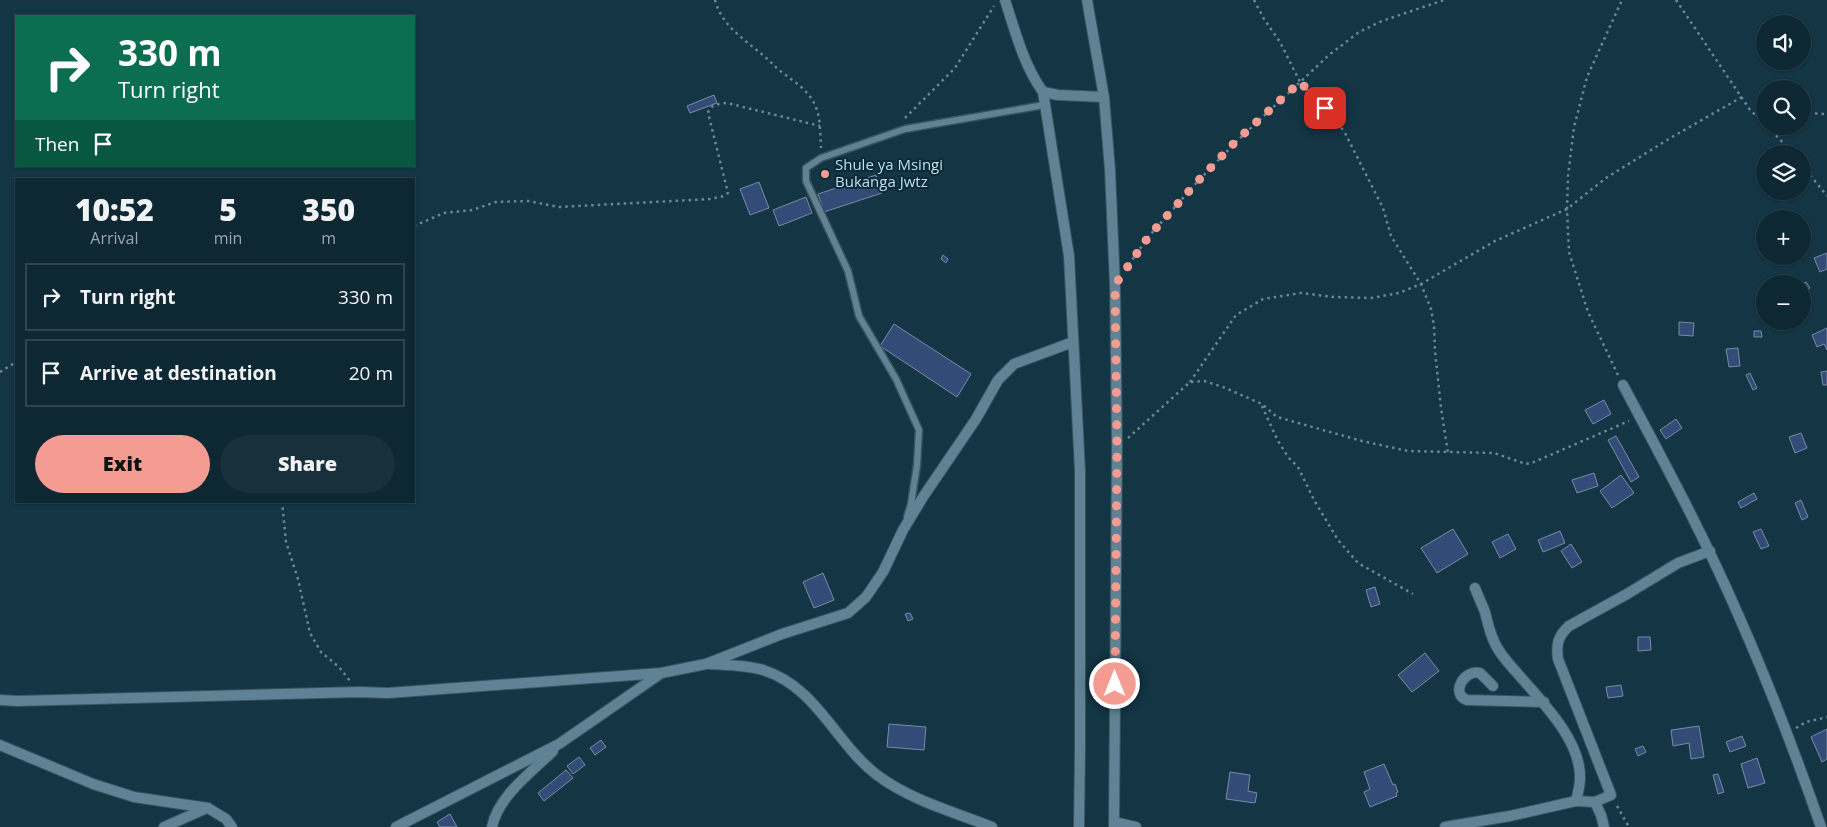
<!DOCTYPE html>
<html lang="en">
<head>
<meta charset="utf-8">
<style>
	:root { --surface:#0e2833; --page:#17303b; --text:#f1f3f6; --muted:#9ba6ac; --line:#2e444e; --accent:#f59c92 }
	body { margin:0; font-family:"Open Sans",sans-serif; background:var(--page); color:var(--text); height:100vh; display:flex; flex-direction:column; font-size:19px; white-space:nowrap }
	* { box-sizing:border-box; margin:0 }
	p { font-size:16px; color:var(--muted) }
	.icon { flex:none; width:28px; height:28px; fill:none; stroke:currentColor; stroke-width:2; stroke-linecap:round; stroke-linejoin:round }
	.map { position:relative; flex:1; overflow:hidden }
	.details { position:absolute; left:15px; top:178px; width:400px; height:325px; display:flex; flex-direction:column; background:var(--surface); border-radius:0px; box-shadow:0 1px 4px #0004,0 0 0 1px var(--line) }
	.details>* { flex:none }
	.banner { position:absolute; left:15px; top:15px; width:400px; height:152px; border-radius:0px; box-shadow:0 1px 4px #0004,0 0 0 1px var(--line); background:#0b6e4f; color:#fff; overflow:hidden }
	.tools { position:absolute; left:1756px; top:15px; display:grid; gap:10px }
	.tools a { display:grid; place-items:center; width:55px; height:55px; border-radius:50%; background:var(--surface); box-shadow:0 1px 4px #0004,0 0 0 1px var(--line); font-size:25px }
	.pin { position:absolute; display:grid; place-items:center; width:42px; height:42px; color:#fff; margin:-21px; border-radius:10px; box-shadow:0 2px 8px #0006 }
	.me { position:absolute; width:55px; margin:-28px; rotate:0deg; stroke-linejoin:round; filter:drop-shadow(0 0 4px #0008) }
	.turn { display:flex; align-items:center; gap:18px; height:105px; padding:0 20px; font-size:22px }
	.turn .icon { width:65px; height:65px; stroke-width:2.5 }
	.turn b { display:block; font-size:35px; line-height:42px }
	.then { display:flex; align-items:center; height:48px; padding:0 20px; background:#0003; gap:10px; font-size:19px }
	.eta { display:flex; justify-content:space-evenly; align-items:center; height:85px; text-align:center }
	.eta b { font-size:30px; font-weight:800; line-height:35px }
	.button { display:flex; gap:10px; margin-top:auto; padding:10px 20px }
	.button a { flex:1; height:58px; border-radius:30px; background:var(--accent); color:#111; font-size:20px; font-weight:800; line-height:58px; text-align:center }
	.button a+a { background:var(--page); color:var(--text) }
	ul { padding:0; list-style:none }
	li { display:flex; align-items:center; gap:15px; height:68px; margin:0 10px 8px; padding:0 10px; border:2px solid var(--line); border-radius:0px }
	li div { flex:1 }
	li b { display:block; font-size:19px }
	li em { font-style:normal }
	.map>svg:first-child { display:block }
</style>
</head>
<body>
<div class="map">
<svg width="1827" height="827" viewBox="0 0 1827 827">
	<rect width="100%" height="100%" fill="#133544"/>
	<g fill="#334b77" stroke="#798aa6">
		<polygon points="714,95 717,103 690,113 687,106"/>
		<polygon points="876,175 882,193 824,212 818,194"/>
		<polygon points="759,182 769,208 750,215 740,189"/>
		<polygon points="806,197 812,213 779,226 773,210"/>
		<polygon points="1827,253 1827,269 1820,272 1814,258"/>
		<polygon points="943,255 948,259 946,263 941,259"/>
		<polygon points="1806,282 1810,288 1802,292 1802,284"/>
		<polygon points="1679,322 1694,323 1693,336 1679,335"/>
		<polygon points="894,324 971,374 957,397 880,346"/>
		<polygon points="1827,328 1827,350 1824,344 1817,347 1812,335"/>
		<polygon points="1754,331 1761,331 1762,337 1754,337"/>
		<polygon points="1738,348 1740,366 1729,367 1726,349"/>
		<polygon points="1827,371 1827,385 1823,385 1821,372"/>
		<polygon points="1750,373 1757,388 1753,390 1746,375"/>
		<polygon points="1604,400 1611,414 1593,424 1585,410"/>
		<polygon points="1676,419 1682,428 1666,439 1660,430"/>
		<polygon points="1801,433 1807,448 1795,453 1789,437"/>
		<polygon points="1616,436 1639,477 1631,482 1608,440"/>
		<polygon points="1594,473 1598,486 1577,493 1572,480"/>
		<polygon points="1621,475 1634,493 1612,508 1600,491"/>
		<polygon points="1754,493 1757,499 1741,508 1738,502"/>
		<polygon points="1801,500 1808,517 1802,520 1795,503"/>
		<polygon points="1453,529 1468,554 1437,573 1421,548"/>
		<polygon points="1761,529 1769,546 1761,549 1753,532"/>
		<polygon points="1560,531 1565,543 1543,552 1538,540"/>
		<polygon points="1508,534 1516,549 1500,558 1492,542"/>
		<polygon points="1571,544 1582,562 1572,568 1561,551"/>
		<polygon points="823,573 834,600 814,608 803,582"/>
		<polygon points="1375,587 1380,604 1371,607 1366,590"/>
		<polygon points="910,613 913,619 908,621 905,614"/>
		<polygon points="1638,637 1650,637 1651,650 1638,651"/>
		<polygon points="1425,653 1439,671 1412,692 1398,675"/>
		<polygon points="1621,685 1623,696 1608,698 1606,687"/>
		<polygon points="889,724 926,727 924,750 887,747"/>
		<polygon points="1699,726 1704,757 1691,759 1689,743 1673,746 1671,730"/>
		<polygon points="1827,729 1827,759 1822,762 1811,737"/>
		<polygon points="1742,736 1746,746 1730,752 1726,742"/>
		<polygon points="601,740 606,747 595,755 590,748"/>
		<polygon points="1643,746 1646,752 1638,756 1635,749"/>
		<polygon points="579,757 585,765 573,774 567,766"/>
		<polygon points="1757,758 1765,783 1748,788 1741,764"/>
		<polygon points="1384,764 1393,785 1395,784 1398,792 1396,793 1397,796 1370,807 1364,792 1370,789 1364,772"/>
		<polygon points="566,770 573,778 544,801 538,793"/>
		<polygon points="1230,772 1250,775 1248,791 1257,793 1255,803 1226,799"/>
		<polygon points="1718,774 1724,792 1718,794 1713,775"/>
		<polygon points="450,814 457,827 440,827 437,822"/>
	</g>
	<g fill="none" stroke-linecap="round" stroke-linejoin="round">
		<g stroke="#3b525d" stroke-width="9">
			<polyline id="service" points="907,517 911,504 917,465 919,430 896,379 859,316 848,271 806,181 806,168 821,158 905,129 1044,105"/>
		</g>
		<g stroke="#3b525d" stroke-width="12">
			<g id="minor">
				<path d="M1005 0C1015 31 1024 66 1043 92L1058 95 1104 97"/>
				<polyline points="1043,92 1069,256 1080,471 1080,749 1079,827"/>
				<path d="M1623 385C1663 460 1703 534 1737 612 1768 682 1796 755 1821 827"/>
				<path d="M1475 588C1478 596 1482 604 1485 612 1489 628 1492 642 1502 655 1526 687 1581 733 1580 778 1580 786 1578 793 1576 801"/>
				<path d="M710 664C727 665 746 665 763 670 816 686 836 744 877 775 910 800 954 812 992 827"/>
				<path d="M1493 686 1480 673C1464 669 1450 694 1467 700L1544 702"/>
				<polyline points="0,700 18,701 359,692 388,693 661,673 706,664 782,634 848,613 866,597 883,572 903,530 923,497 976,419 998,380 1014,364 1073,342"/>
				<polyline points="0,745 93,784 134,797 208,808 226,819 232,827"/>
				<polyline points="1595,802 1601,815 1604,827"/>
				<polyline points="1114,822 1136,827"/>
				<polyline points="164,827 207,808"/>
				<polyline points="396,827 559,744 660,674"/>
				<path d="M492 827C498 796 532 772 553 751"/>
				<path d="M1445 827 1510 816 1576 801 1595 802 1611 795 1558 659C1556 644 1558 636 1569 626L1627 594 1678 563 1710 551"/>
			</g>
		</g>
		<g stroke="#3b525d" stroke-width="12">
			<polyline id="tertiary" points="1087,0 1104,97 1110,170 1115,285 1117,447 1114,827"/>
		</g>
		<g stroke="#6d8794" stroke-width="2.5" stroke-dasharray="2.5 4" stroke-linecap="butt">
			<path d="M715 0C722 27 746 40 765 57 771 62 776 68 783 73 795 82 809 91 815 105 821 118 820 134 821 148"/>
			<polyline points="1254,0 1264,19 1280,42 1300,82 1333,116 1345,133 1383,208 1391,236 1421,284 1431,309 1434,326 1435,351 1441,408 1448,453"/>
			<polyline points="1676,0 1750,110 1765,124"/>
			<polyline points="1802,113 1827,114"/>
			<polyline points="1756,115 1765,114"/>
			<polyline points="905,118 955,68 994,6"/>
			<polyline points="1767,126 1794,154"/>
			<polyline points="1802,165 1827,196"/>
			<path d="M414 226 444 213 472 210 496 202 528 201 559 207 710 199 724 196 728 193 708 113C710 104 719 104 727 103L820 126"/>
			<polyline points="1125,270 1149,236 1199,180 1237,141 1329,55 1359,32 1382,21 1444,0"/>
			<polyline points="0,372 16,362"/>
			<polyline points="1618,375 1588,312 1569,252 1567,209 1568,176 1574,127 1587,77 1622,0"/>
			<polyline points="1190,382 1236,315 1263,299 1301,293 1334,297 1371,298 1399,293 1421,284 1495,241 1567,209 1606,178 1672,137 1742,97"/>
			<polyline points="1262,406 1277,439 1288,457 1298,467 1314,500 1338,540 1358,563 1413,594"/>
			<polyline points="1128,438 1190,382 1204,381 1223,387 1262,404 1277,417 1362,441 1408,451 1494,453 1526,464 1534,462 1629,421"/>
			<polyline points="282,501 286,542 298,579 310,633 321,652 339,667 350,681"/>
			<polyline points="1796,728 1806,722 1827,717"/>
			<polyline points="1617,806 1629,827"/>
		</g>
		<use href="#service" stroke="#5f8394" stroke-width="6"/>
		<use href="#minor" stroke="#5f8394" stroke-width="10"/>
		<use href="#tertiary" stroke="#5f8394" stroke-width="10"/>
	</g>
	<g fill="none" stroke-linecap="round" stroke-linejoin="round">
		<polyline stroke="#f59c92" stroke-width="9" stroke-dasharray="0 16.2" points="1115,684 1117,447 1115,285 1149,236 1199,180 1237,140 1300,82 1325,108"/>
	</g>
	<circle fill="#f59c92" stroke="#072b3a" stroke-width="2" cx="825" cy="174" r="5"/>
	<g text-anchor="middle" stroke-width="4" stroke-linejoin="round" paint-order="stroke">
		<g font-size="15" fill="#cadde7" stroke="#072b3a" text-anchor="start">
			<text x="835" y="170">Shule ya Msingi<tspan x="835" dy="17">Bukanga Jwtz</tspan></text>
		</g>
	</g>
</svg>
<div class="tools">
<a><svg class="icon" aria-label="sound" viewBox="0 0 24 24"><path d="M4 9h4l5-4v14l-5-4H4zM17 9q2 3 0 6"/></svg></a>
<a><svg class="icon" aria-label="search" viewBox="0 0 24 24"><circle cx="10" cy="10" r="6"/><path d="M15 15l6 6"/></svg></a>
<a><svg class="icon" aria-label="layers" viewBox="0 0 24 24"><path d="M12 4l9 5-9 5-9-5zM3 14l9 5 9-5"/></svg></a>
<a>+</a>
<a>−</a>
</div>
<div class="pin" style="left:1325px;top:108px;background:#d93025"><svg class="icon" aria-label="arrive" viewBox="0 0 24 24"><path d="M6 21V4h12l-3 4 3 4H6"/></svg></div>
<svg class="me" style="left:1115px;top:684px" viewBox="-20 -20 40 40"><circle r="17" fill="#f59c92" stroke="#fff" stroke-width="3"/><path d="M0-11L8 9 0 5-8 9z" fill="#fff"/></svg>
<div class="banner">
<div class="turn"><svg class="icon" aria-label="right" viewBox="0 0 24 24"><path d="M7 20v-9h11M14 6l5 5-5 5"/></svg><div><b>330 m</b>Turn right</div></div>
<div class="then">Then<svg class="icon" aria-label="arrive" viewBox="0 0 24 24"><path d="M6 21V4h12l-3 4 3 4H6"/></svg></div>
</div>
<section class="details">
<div class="eta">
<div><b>10:52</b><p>Arrival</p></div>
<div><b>5</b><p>min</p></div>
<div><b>350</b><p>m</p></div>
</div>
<ul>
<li><svg class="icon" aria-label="right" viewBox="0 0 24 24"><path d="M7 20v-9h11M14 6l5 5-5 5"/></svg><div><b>Turn right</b></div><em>330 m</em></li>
<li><svg class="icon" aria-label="arrive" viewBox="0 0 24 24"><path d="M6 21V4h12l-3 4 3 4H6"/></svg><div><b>Arrive at destination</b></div><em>20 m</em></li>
</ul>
<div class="button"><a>Exit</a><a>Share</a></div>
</section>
</div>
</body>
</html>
